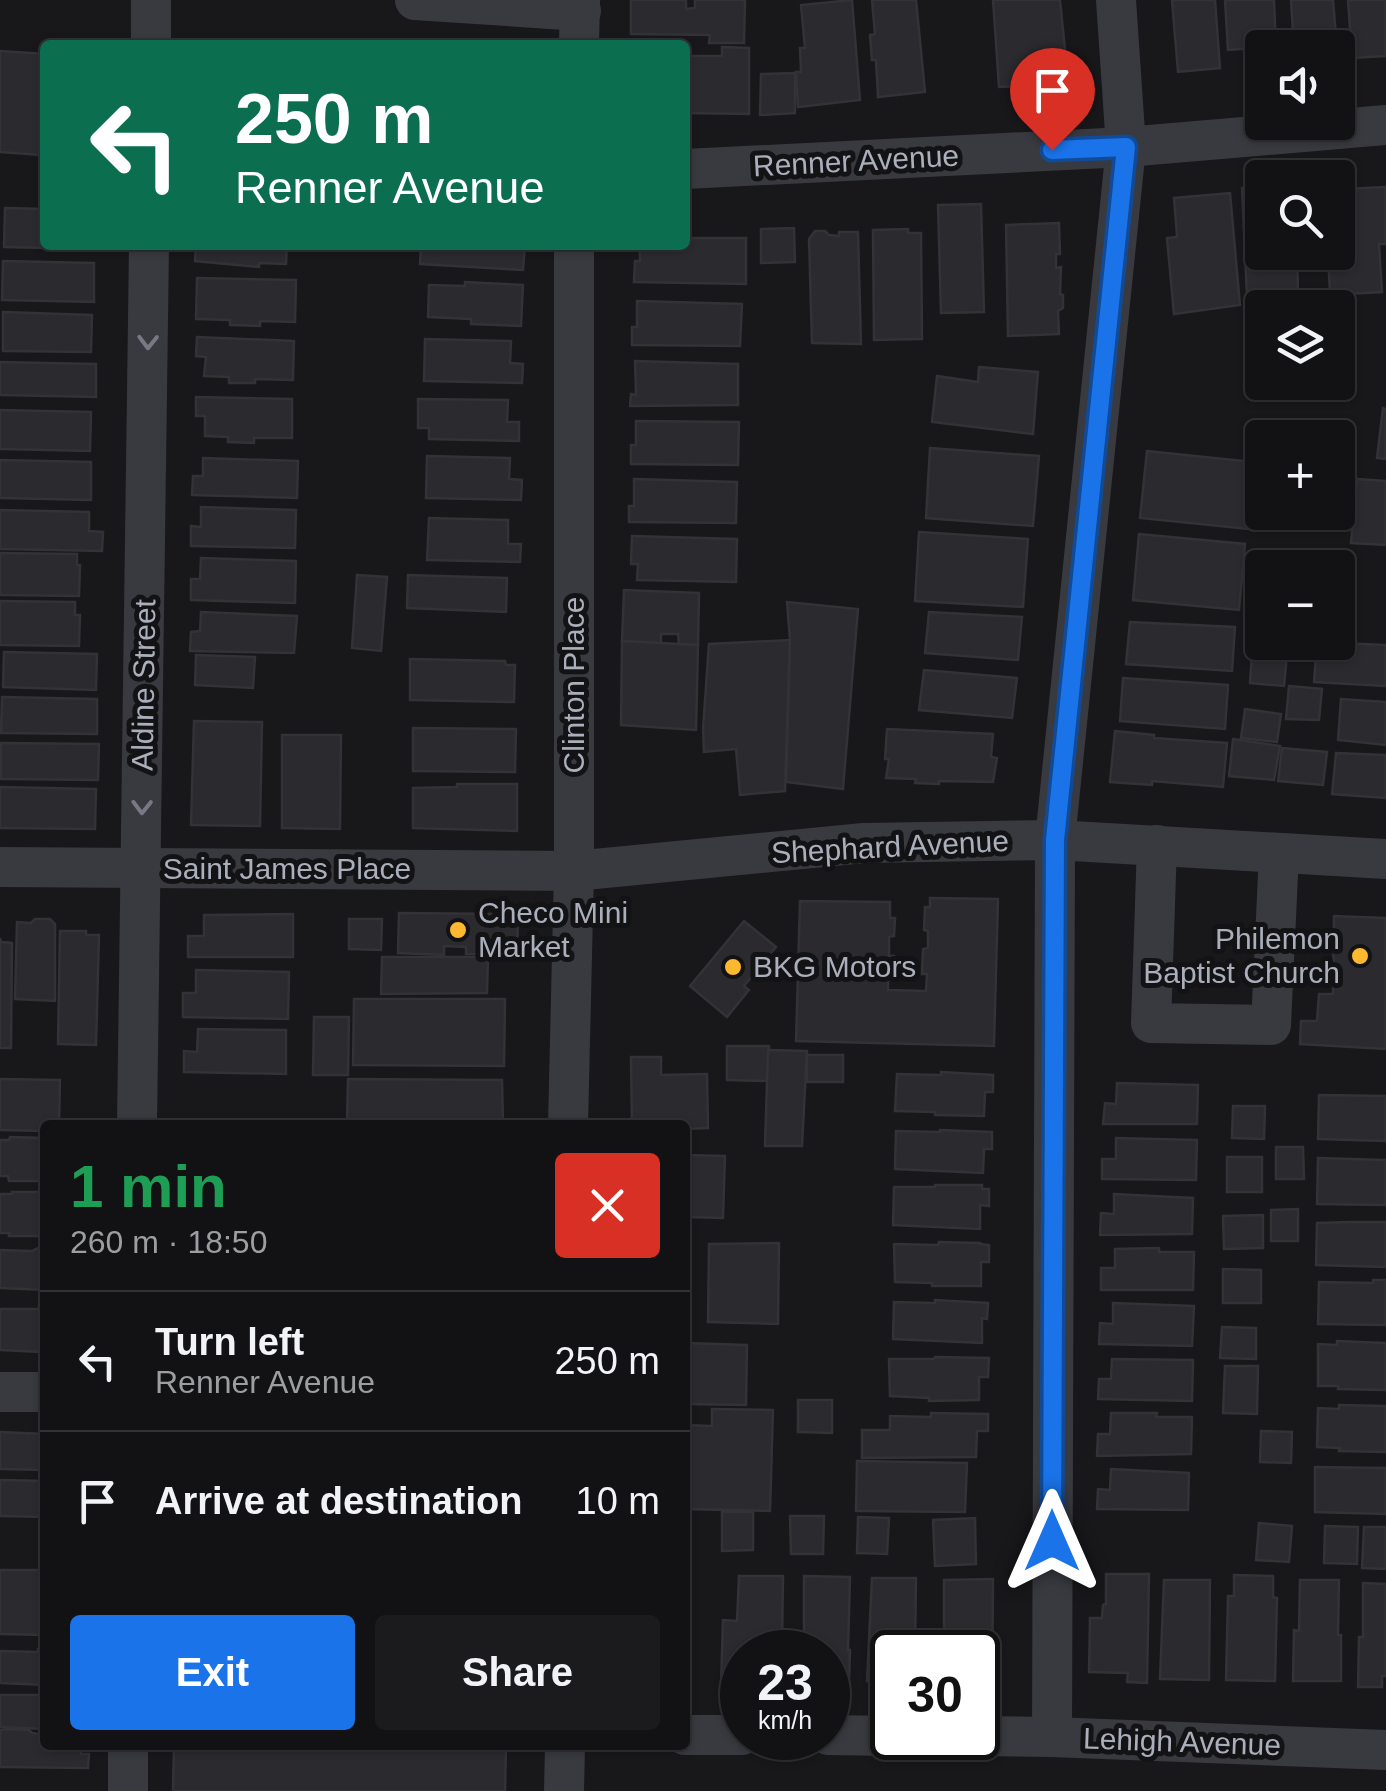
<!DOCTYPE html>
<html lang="en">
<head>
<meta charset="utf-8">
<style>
	:root { --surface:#121214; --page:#1b1b1d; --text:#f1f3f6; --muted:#9c9ea0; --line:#313234; --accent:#1a73e8 }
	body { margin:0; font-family:Arial,sans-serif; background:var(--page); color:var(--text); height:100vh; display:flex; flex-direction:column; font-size:38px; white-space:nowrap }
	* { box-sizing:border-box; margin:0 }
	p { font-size:32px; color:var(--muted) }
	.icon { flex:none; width:55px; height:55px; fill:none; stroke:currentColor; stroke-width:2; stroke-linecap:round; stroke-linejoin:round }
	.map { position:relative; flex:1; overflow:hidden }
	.sheet { position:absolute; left:40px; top:1120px; width:650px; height:630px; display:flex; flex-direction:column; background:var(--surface); border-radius:10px; box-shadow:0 2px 8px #0004,0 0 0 2px var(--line) }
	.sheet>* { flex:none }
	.guide { position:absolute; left:40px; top:40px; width:650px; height:210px; border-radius:10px; box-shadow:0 2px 8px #0004,0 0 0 2px var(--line); background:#0b6e4f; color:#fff; overflow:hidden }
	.fabs { position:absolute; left:1245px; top:30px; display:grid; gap:20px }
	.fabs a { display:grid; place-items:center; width:110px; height:110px; border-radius:10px; background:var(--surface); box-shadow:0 2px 8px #0004,0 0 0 2px var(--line); font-size:50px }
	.speed { position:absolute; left:720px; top:1630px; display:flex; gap:20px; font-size:50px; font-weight:700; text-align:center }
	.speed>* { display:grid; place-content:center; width:130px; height:130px; border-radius:50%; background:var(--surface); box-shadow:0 2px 8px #0004,0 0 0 2px var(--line); line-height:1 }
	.speed small { font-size:25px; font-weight:400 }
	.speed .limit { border:5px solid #111; border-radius:15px; background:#fff; color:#111 }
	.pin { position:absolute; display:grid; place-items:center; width:85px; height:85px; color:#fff; margin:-102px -42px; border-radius:50% 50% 50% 0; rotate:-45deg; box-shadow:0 0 10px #0007 }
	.pin .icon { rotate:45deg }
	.me { position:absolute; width:110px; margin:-55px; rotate:0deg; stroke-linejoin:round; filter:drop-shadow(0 0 8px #0008) }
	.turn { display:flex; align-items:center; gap:35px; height:210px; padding:0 30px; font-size:45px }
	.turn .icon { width:130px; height:130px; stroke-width:2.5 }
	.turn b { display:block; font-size:70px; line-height:85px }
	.round { display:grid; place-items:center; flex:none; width:105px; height:105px; border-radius:10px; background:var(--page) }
	.headline { display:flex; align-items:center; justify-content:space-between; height:170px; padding:0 30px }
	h1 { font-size:60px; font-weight:600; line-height:75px; color:#1e9e55 }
	.action { display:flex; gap:20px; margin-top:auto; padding:20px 30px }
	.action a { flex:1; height:115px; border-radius:10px; background:var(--accent); color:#fff; font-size:40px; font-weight:600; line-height:115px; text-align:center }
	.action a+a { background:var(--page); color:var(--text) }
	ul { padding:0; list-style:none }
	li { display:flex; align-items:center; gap:30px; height:140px; padding:0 30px; border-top:2px solid var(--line) }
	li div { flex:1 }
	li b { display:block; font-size:38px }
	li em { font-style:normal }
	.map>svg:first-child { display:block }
</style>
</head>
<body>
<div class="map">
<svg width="1386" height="1791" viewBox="0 0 1386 1791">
	<rect width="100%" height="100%" fill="#18181b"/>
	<g fill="#2b2b2f" stroke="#323237" stroke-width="2.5">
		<polygon points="631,0 686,0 686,9 695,8 695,0 745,0 744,43 709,43 710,35 631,34"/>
		<polygon points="852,0 860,100 798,107 796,72 801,72 800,48 805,48 801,5"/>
		<polygon points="872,0 916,0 925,92 878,97 876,60 872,60 870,35 875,34"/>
		<polygon points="993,0 1060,0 1068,80 1043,84 1043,88 1023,90 1022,86 999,87"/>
		<polygon points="1172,0 1215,0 1220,68 1178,72"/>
		<polygon points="1225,0 1274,0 1276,48 1262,48 1262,51 1260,52 1257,48 1228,50"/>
		<polygon points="1291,0 1333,0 1337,48 1294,48"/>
		<polygon points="1348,0 1386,0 1386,56 1352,58"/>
		<polygon points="722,47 749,48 749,114 685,113 685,56 722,56"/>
		<polygon points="0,51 45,54 40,155 0,152"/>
		<polygon points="795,73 795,113 760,115 761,74"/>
		<polygon points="1338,182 1343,182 1343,189 1386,187 1386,244 1379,244 1382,292 1330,295 1328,252 1338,252"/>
		<polygon points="1260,186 1260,196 1262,196 1262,252 1297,252 1298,294 1247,297 1242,188"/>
		<polygon points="1230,193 1240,305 1174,314 1167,238 1177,237 1174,198"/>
		<polygon points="981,204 984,312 941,313 938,205"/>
		<polygon points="5,208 45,209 45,245 92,245 92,249 4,247"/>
		<polygon points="1059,223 1060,254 1056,254 1056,268 1061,267 1060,294 1063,295 1063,308 1058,311 1059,334 1008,336 1006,225"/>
		<polygon points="794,228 795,262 761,263 761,229"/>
		<polygon points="908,229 908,233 921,233 922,339 874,340 873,230"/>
		<polygon points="815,231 825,231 829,235 839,236 839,232 858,232 861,344 812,343 809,239"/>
		<polygon points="685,238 746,238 746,284 634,282 635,261 640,261 640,245 685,245"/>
		<polygon points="196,245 287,245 286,264 259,263 259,267 195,261"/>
		<polygon points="421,245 525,245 523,270 420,264"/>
		<polygon points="3,261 94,263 94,302 2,300"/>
		<polygon points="197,278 296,280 295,322 260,321 260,326 230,325 230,320 196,319"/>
		<polygon points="465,282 523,285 521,326 471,324 471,319 428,317 429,285 465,286"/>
		<polygon points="637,301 742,304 740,346 632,345 632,327 637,327"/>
		<polygon points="3,312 92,315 91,352 3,351"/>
		<polygon points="197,337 294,341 293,380 255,379 255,383 229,383 229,377 204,376 206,357 196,356"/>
		<polygon points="425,339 511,341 510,363 523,364 522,383 424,381"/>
		<polygon points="635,361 738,364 738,405 630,406 631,394 636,395"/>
		<polygon points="0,362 96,364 96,397 0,395"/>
		<polygon points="979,367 1038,372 1033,434 932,422 937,376 978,382"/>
		<polygon points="196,397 292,399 292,438 254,438 254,443 228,442 228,437 205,436 205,416 196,416"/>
		<polygon points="418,399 508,400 507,422 519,422 519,441 429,439 429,428 418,428"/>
		<polygon points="1383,408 1386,409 1386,459 1377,458"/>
		<polygon points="0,410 91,412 90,451 0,449"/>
		<polygon points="636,421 739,422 738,465 631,464 631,445 636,445"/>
		<polygon points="930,448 1039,456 1033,526 926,518"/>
		<polygon points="1147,451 1254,462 1248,529 1140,518"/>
		<polygon points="427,456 510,458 509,479 522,480 521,500 426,498"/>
		<polygon points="203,458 298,461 297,498 192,495 193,476 203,476"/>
		<polygon points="0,460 91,462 91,500 0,498"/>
		<polygon points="634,479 737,482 736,523 629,522 629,506 634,506"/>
		<polygon points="1357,479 1386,481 1386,545 1351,543"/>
		<polygon points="201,507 296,510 295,548 191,546 191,526 201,527"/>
		<polygon points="0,510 89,512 89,531 103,532 102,551 0,549"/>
		<polygon points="429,518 508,520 508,544 521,544 520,562 427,560"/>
		<polygon points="919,532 1028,539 1023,607 915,601"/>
		<polygon points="1139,534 1245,544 1239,610 1133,600"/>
		<polygon points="632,536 737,539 736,582 637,580 638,564 631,564"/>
		<polygon points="0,553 77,554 77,565 80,565 79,596 0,595"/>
		<polygon points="201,558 296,561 295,603 191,600 191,579 200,579"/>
		<polygon points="357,575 387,577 381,651 352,648"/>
		<polygon points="408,575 507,578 506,612 407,608"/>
		<polygon points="624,590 699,593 698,645 679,644 678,634 661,634 661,643 622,641"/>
		<polygon points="0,601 75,602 75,615 80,615 79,646 0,645"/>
		<polygon points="787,602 858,609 843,789 786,782 790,640"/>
		<polygon points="201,612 297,616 294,653 190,651 191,632 200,631"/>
		<polygon points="929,612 1022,617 1018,660 925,653"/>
		<polygon points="1130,622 1235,627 1232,671 1126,664"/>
		<polygon points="790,640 785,791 740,795 736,749 704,752 703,729 709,644"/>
		<polygon points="622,641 698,645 696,730 621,725"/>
		<polygon points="1317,642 1386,645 1386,686 1314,682"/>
		<polygon points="4,652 97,654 96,690 3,687"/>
		<polygon points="1252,653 1287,655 1284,686 1250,683"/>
		<polygon points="196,655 255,657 253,688 195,685"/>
		<polygon points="410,659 505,661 506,665 515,665 514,702 410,700"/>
		<polygon points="924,670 1017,678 1012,718 919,710"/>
		<polygon points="1123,678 1228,685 1225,729 1120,721"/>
		<polygon points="1289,686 1322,689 1319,720 1286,719"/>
		<polygon points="2,697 97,699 97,734 1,733"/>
		<polygon points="1341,699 1386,702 1386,745 1338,740"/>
		<polygon points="1245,709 1281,714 1277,742 1241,738"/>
		<polygon points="194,721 262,722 260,826 191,825"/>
		<polygon points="413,728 516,729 515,772 413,771"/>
		<polygon points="887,729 993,734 991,757 997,758 993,782 939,781 939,784 915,783 916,779 886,778 889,759 885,759"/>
		<polygon points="1115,731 1154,735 1154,738 1227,743 1223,787 1152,781 1152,785 1110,782"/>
		<polygon points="282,735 341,735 340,829 282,828"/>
		<polygon points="1233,739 1280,746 1274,780 1229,776"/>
		<polygon points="1,743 99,744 98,780 1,779"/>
		<polygon points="1282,748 1327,752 1323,785 1278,781"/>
		<polygon points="1336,753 1386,755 1386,798 1332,794"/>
		<polygon points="457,784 517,784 517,831 413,828 413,788 457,787"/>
		<polygon points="0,787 96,789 95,829 0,828"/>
		<polygon points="930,898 998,899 994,1046 796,1041 800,901 890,902 890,918 895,918 894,936 889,937 889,956 894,956 893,979 888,979 888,990 926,991 927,974 922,974 923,949 928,948 928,931 924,930 925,907 930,907"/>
		<polygon points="399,913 518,914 517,955 466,954 466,947 444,946 444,955 398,953"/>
		<polygon points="293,914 293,957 188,957 188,936 204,936 204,915"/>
		<polygon points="1334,916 1386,918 1386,1049 1300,1044 1301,1021 1317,1021 1319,994 1333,994"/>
		<polygon points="35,919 50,919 55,924 55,1001 15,999 17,922 31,923"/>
		<polygon points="349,919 382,919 381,950 349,949"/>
		<polygon points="744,921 776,947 744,986 749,990 727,1017 690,986"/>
		<polygon points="60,931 86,931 86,935 99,935 96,1045 58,1044"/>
		<polygon points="0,938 1,942 12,943 11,1048 0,1048"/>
		<polygon points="382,957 488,957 487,993 381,994"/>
		<polygon points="196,970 289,972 288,1019 183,1017 183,993 196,993"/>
		<polygon points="354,999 505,999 504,1066 353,1065"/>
		<polygon points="314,1017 349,1017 348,1075 313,1075"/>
		<polygon points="198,1029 286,1030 286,1074 184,1072 184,1051 197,1052"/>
		<polygon points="727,1046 769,1046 768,1081 727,1080"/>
		<polygon points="768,1050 807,1051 802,1146 765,1146"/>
		<rect x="807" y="1055" width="36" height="27"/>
		<polygon points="631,1057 661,1057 661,1075 707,1074 708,1128 685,1129 685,1125 632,1125"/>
		<polygon points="941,1072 993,1075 993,1092 985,1092 984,1116 935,1115 935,1112 895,1111 897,1074 941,1075"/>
		<polygon points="0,1079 60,1080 59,1125 45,1125 45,1131 0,1130"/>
		<polygon points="348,1079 502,1080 503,1122 347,1121"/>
		<polygon points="1117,1083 1198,1085 1197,1124 1103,1124 1105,1103 1116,1104"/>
		<polygon points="1319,1095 1386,1096 1386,1141 1318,1139"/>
		<polygon points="1233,1106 1265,1106 1264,1139 1232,1138"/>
		<polygon points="940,1130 992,1132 992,1149 984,1149 983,1173 895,1169 896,1131 940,1132"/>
		<polygon points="10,1137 45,1138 45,1181 9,1181 8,1176 0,1176 0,1140 9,1140"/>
		<polygon points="1116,1138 1197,1140 1196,1180 1102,1179 1102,1159 1116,1159"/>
		<polygon points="1276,1147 1303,1147 1304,1179 1276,1179"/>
		<polygon points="685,1155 725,1156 723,1218 685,1217"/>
		<rect x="1227" y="1157" width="35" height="35"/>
		<polygon points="1318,1158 1386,1160 1386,1205 1317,1204"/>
		<polygon points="935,1185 982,1185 982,1189 989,1189 989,1206 980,1205 980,1229 893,1225 894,1187 935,1187"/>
		<polygon points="12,1192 45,1192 45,1236 9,1236 10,1233 0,1233 0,1194 12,1194"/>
		<polygon points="1114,1194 1193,1198 1192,1234 1100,1235 1101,1213 1114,1214"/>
		<polygon points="1298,1209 1298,1241 1271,1241 1271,1210"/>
		<polygon points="1263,1215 1263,1248 1224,1249 1223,1216"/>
		<polygon points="1351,1222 1386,1222 1386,1267 1316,1265 1317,1223"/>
		<polygon points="939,1242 980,1243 980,1244 989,1245 989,1262 981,1262 981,1286 932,1286 932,1283 895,1282 894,1244 938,1245"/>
		<polygon points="779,1243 778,1324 708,1322 709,1244"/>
		<polygon points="38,1248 45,1248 45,1290 0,1288 0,1250 32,1251"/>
		<polygon points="1159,1248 1159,1252 1194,1252 1193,1290 1101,1290 1101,1268 1115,1268 1115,1249"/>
		<polygon points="1223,1269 1261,1270 1261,1303 1223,1303"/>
		<polygon points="1373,1280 1386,1280 1386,1325 1318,1324 1319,1282 1373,1283"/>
		<polygon points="935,1300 988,1303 987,1319 982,1318 982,1343 893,1339 894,1302 935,1303"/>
		<polygon points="1113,1303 1194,1306 1192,1346 1099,1344 1100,1323 1113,1324"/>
		<polygon points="39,1307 45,1307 45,1354 41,1354 41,1352 0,1350 0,1309 40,1309"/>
		<polygon points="1222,1327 1256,1328 1256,1359 1220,1358"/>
		<polygon points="1337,1341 1386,1343 1386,1390 1338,1389 1338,1386 1318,1386 1318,1344 1337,1345"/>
		<polygon points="685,1343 747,1345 746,1405 685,1404"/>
		<polygon points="935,1357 989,1358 988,1377 979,1377 979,1400 929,1401 929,1398 890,1396 889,1359 934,1359"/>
		<polygon points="1112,1359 1193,1360 1192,1401 1098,1399 1099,1379 1111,1379"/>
		<polygon points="1225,1366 1258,1366 1257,1414 1223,1413"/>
		<polygon points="798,1400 832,1400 832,1433 798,1432"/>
		<polygon points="1339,1405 1386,1406 1386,1452 1339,1451 1340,1448 1317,1447 1318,1408 1339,1409"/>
		<polygon points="712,1409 773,1410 770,1511 685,1509 685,1425 712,1426"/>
		<polygon points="931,1413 988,1414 988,1431 977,1431 976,1457 862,1458 862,1430 890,1430 890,1416 931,1417"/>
		<polygon points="1111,1413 1157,1413 1156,1417 1192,1417 1191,1454 1097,1456 1098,1434 1110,1434"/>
		<polygon points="1261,1431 1292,1432 1291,1463 1260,1462"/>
		<polygon points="0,1432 45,1434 45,1470 0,1469"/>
		<polygon points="857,1461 967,1463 965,1512 856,1511"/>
		<polygon points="1315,1467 1386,1468 1386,1514 1315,1512"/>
		<polygon points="1111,1469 1189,1473 1188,1510 1097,1509 1098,1489 1110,1490"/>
		<polygon points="0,1480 45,1481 45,1517 0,1516"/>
		<polygon points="722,1512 753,1512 753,1550 722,1551"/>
		<polygon points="790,1516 824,1516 823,1554 791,1554"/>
		<polygon points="858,1517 889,1518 887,1554 857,1553"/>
		<polygon points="975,1518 976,1564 935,1566 933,1520"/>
		<polygon points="1259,1523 1292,1526 1289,1562 1256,1560"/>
		<polygon points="1325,1526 1358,1527 1357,1564 1324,1563"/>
		<polygon points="1364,1527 1386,1527 1386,1569 1362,1568"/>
		<polygon points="0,1570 45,1570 45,1635 0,1634"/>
		<polygon points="1106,1574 1149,1574 1147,1683 1127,1682 1128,1673 1089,1672 1090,1618 1102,1618 1103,1605 1106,1604"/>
		<polygon points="1234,1575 1273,1576 1273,1597 1277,1598 1275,1681 1226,1680 1228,1596 1234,1596"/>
		<polygon points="739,1576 783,1576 782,1652 742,1652 742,1680 736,1680 736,1686 721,1685 723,1620 737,1621"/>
		<polygon points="804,1576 850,1577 848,1650 850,1650 849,1682 846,1682 846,1689 833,1689 833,1681 828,1681 828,1652 802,1652 804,1651"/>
		<polygon points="872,1578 916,1578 915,1652 917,1652 892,1652 892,1681 867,1681"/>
		<polygon points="993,1579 992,1685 978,1685 978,1652 944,1652 944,1580"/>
		<polygon points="1164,1580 1210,1580 1209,1680 1160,1679"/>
		<polygon points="1300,1580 1339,1580 1338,1635 1341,1635 1341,1681 1293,1681 1294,1630 1299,1631"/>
		<polygon points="1363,1583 1386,1584 1386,1676 1382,1676 1382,1687 1358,1687 1359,1637 1363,1637"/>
		<polygon points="38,1649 45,1650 45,1685 0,1683 0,1651 38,1652"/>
		<polygon points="42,1693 45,1693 45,1729 0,1727 0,1695 42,1695"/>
		<polygon points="8,1729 29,1730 32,1733 39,1734 45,1729 45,1745 81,1745 81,1754 89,1754 88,1768 0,1767 0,1730"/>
		<polygon points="174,1745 506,1745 505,1791 173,1791"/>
	</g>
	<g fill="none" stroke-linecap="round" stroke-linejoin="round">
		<g stroke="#393a40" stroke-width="40">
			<polyline points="415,0 581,11"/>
			<polyline points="151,45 151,0"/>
			<polyline points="579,45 580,0"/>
			<polyline points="685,169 1126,147 1386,125"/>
			<polyline points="1157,845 1151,1023 1271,1025 1279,853"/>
			<polyline points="0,867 574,871 864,843 1055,840 1386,859"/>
			<polyline points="137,1125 149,245"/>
			<polyline points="568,1125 574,871 574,245"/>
			<polyline points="0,1392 45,1392"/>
			<polyline points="685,1735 742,1735"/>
			<polyline points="828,1735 892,1736"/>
			<polyline points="978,1736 1052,1737 1386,1750"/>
			<polyline points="1052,1737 1055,840 1126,147 1116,0"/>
			<polyline points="128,1791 128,1745"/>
			<polyline points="564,1791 565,1745"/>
		</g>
	</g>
	<defs><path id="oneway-chevron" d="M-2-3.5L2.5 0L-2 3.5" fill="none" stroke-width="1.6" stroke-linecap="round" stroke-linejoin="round" transform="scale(2.5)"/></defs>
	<g stroke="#777a84">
		<use href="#oneway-chevron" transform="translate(148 342) rotate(91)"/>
		<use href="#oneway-chevron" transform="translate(142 807) rotate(91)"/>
	</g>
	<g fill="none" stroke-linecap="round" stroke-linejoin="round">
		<g stroke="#114b97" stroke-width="25">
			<polyline id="route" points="1052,150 1126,147 1055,840 1052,1541"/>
		</g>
		<use href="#route" stroke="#1a73e8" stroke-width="18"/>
	</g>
	<g fill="#fcb82f" stroke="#131316" stroke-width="4">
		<circle cx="458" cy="930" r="10"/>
		<circle cx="1360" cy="956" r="10"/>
		<circle cx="733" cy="967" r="10"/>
	</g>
	<g text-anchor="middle" stroke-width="10" stroke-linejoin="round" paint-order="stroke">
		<g font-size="30" fill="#aaafbb" stroke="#131316">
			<text transform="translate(856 161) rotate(-3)" y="10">Renner Avenue</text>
			<text transform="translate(144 685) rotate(-89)" y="10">Aldine Street</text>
			<text transform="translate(574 685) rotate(-90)" y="10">Clinton Place</text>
			<text transform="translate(890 847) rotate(-3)" y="10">Shephard Avenue</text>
			<text x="287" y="879">Saint James Place</text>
			<text transform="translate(1182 1742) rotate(2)" y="10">Lehigh Avenue</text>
		</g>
		<g font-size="30" fill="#aaafbb" stroke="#131316" text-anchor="start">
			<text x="478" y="923">Checo Mini<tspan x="478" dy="34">Market</tspan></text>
			<text x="1340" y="949" text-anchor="end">Philemon<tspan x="1340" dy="34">Baptist Church</tspan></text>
			<text x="753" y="977">BKG Motors</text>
		</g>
	</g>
</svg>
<div class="fabs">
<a><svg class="icon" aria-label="sound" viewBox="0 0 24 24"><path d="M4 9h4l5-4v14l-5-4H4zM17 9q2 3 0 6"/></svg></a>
<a><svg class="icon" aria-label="search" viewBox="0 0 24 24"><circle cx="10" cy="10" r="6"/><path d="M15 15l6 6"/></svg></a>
<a><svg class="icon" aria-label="layers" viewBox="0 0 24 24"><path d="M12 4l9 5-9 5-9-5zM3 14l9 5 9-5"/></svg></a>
<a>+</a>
<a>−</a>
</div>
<div class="speed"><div>23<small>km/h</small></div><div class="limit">30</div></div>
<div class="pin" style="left:1052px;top:150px;background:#d93025"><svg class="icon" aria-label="arrive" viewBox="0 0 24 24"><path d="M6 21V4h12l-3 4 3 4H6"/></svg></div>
<svg class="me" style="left:1052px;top:1541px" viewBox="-20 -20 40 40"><path d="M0-17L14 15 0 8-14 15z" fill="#1a73e8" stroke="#fff" stroke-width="4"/></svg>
<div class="guide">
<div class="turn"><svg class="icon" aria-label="left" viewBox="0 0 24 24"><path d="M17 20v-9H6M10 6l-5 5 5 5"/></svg><div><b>250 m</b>Renner Avenue</div></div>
</div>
<section class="sheet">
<div class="headline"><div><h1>1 min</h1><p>260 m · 18:50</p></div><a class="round" style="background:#d93025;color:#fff"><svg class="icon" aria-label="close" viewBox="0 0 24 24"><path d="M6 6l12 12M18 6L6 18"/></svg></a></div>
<ul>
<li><svg class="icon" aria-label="left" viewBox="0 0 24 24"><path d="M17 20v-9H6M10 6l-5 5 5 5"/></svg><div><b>Turn left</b><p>Renner Avenue</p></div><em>250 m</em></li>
<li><svg class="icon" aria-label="arrive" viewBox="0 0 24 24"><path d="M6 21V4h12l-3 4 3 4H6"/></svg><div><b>Arrive at destination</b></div><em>10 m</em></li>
</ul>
<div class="action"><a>Exit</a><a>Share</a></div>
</section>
</div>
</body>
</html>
